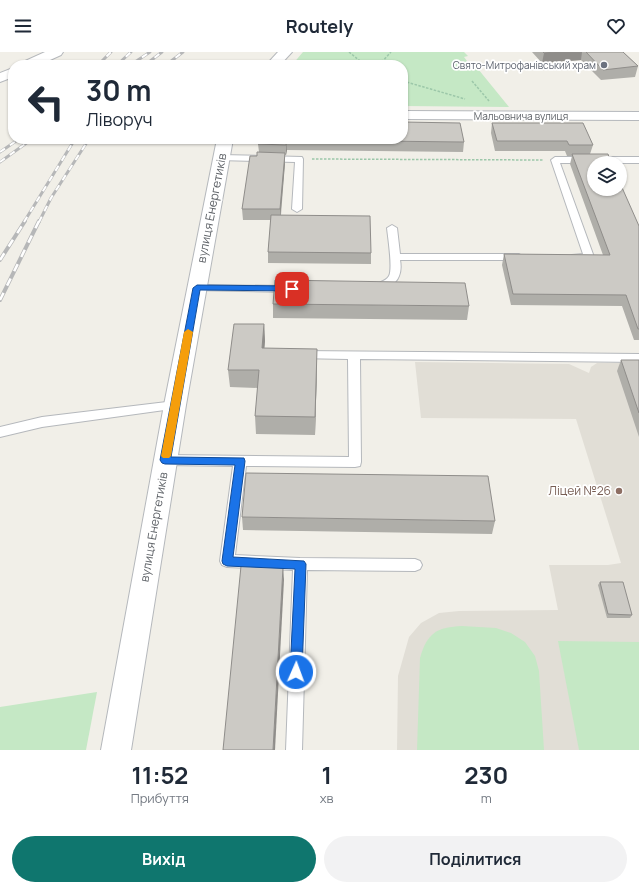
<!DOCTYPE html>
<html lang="uk">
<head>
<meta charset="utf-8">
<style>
	:root { --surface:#fff; --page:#f2f2f3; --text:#1f2937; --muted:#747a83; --accent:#0f766e }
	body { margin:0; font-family:Manrope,sans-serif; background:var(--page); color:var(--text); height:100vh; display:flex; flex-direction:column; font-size:15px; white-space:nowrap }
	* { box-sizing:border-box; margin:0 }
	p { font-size:13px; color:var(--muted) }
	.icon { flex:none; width:22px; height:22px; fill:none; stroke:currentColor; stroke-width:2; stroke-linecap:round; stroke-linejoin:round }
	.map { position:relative; height:698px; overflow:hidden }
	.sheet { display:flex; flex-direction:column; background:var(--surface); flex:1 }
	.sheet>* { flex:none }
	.guide { position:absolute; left:8px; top:8px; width:400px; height:84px; border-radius:16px; box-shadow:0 1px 3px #0004; background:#fff; color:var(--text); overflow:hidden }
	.tools { position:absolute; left:587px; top:104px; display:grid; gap:8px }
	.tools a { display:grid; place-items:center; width:40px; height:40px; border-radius:50%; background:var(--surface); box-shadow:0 1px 3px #0004; font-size:20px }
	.pin { position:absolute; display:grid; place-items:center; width:34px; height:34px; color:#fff; margin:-17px; border-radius:8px; box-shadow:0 2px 6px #0006 }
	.me { position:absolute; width:44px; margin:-22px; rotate:2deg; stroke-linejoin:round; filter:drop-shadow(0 0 3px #0008) }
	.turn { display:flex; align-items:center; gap:14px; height:84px; padding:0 12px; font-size:18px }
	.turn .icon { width:52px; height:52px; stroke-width:2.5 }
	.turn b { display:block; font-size:28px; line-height:34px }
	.eta { display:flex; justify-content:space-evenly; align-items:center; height:68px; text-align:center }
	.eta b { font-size:24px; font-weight:700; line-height:28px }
	.action { display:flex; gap:8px; margin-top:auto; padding:8px 12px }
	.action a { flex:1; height:46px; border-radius:24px; background:var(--accent); color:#fff; font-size:16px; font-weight:700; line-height:46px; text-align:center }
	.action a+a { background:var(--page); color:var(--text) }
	header { display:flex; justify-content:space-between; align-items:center; height:52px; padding:0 12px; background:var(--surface); font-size:18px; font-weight:700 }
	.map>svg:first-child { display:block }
</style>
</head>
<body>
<header><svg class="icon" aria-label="menu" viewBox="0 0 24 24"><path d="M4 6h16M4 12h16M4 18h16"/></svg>Routely<svg class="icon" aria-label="heart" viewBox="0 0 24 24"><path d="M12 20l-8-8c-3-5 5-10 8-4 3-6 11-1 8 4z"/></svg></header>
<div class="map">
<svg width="639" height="698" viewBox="0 0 639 698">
	<rect width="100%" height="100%" fill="#f1efe8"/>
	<polygon fill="#e1ded6" points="415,310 569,312 589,321 591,315 597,311 639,311 639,698 397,698 398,624 409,585 421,571 439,561 459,559 558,558 549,513 608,513 621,511 576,367 421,366"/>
	<g fill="#c5e8c5">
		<polygon points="303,0 464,0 468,4 464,5 470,13 474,12 509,55 403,54 403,13 292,13"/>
		<path d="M462 574 496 576 511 581 525 590 535 604 539 619 544 698H417L420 606C427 581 437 575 462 574Z"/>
		<polygon points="558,589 639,590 639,698 579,698"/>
		<polygon points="97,640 86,698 0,698 0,655"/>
	</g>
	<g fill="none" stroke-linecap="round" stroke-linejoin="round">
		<g stroke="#b5b8bc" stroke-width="2">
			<g id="service">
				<polygon points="221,103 302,105 303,107 302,157 297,160 292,157 295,110 218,108 217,106 218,104"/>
				<polygon points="555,105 639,105 639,111 560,111 594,205 593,207 576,208 571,205 572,203 583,202 551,108"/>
				<path d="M392 173 397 176 400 202H519L524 205 519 208H400C401 213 401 219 399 224 396 233 381 241 372 238L371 236C375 230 385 231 389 224 393 217 388 185 387 176Z"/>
				<polygon points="197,233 289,234 294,237 289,240 193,238 192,236"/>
				<polygon points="300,299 639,302 639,310 360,307 361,410 360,414 355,415 246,414 235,503 300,506 415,507 420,509 422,513 420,517 415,519 307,518 302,698 286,698 293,518 227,515 222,513 220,509 233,414 165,413 160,411 159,408 160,405 165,403 349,405 348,307 296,306 294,303 296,300"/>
				<polygon points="175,349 179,350 181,353 179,356 42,375 0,385 0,375 42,365"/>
			</g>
		</g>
		<g stroke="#b5b8bc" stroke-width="2">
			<g id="minor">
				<polygon points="278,0 292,0 280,13 266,13"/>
				<polygon points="403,59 639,60 639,68 403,67"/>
				<polygon points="217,87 233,87 186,353 131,698 101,698 164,353"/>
			</g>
		</g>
		<g stroke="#b5b8bc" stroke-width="2">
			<g id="tertiary">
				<polygon points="45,0 63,0 61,3 39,13 21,13 23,10"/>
				<polygon points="13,16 13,25 0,30 0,21"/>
			</g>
		</g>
		<g stroke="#9cc7a9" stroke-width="1.5" stroke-dasharray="2.5 1.5" stroke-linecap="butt">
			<polyline points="349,0 365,13"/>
			<polyline points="371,13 375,13"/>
			<polyline points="379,13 391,0"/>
			<polyline points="403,29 465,47"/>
			<polyline points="472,29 489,49"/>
			<polyline points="312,107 543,108"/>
		</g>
		<use href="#service" fill="#fff" fill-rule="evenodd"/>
		<use href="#minor" fill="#fff" fill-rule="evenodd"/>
		<use href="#tertiary" fill="#fff" fill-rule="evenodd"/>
		<g stroke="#b6b7b8" stroke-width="3">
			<g id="rail-far1">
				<polyline points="132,12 150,0"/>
				<polyline points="98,13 111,0"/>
				<polyline points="117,13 131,0"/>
				<polyline points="145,13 162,0"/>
				<polyline points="166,13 183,0"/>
				<polyline points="0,100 19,87"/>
				<polyline points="0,110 32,87"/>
				<polyline points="24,170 75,87"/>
				<polyline points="39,170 51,146 89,87"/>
			</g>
		</g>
		<g stroke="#b6b7b8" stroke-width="4">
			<g id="rail">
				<polyline points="0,208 25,169"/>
				<polyline points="0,248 39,169"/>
			</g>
		</g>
		<use href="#rail-far1" stroke="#fff" stroke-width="2" stroke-dasharray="6" stroke-linecap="butt"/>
		<use href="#rail" stroke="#fff" stroke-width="2.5" stroke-dasharray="8" stroke-linecap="butt"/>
	</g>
	<g fill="#afaea9">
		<polygon points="532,0 623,0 638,14 635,25 601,28 581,8 542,11"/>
		<polygon points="492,71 593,93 590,102 639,174 639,288 634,288 622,254 511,253 502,213 504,202 603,203 570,112 572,104 567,104 565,99 495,99 491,81"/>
		<polygon points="259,87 464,90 463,100 287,98 286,103 285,103 285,111 281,163 371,201 371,212 268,211 268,200 271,168 243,168 242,157 259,100 258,92"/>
		<polygon points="273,252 469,254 467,268 273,266"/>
		<polygon points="264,272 265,289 264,296 317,315 315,383 256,382 255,364 258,336 230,335 228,318"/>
		<polygon points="621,308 639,308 639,385 617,319"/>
		<polygon points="242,465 495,469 492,482 243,478"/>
		<polygon points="600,530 632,563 630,566 607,566 598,533"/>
	</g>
	<g fill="#8f8d8a">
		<polygon points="555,0 582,0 581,8 542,11 544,1"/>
		<polygon points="286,88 287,98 286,103"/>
		<polygon points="285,101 285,111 280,168 280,157"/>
		<polygon points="264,272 265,289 263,314 262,296"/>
		<polygon points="317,297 317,315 315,383 315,365"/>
		<polygon points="283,515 284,528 275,698 273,698"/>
	</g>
	<g fill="#cccac5" stroke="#8f8d8a">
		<polygon points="543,0 555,0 544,1"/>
		<polygon points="586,0 623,0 638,14 603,18"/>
		<polygon points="403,70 460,71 464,90 286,88 286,93 258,92 259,87 403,87"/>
		<polygon points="492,71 583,71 593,93 569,93 567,89 497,89"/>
		<polygon points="257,100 285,101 280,157 242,157 250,104 257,104"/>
		<polygon points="572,102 608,102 611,111 594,111 594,137 620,137 620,131 639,174 639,277 638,277 626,243 513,242 504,202 610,203"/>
		<polygon points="271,163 370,164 371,201 268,200"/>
		<polygon points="275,228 465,231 469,254 273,252"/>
		<polygon points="234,272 264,272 262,296 317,297 315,365 255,364 259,318 228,318"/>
		<polygon points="621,308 639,308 639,361"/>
		<polygon points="246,421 488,424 495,469 242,465"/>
		<polygon points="241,514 283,515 273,698 223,698"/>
		<polygon points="600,530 623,530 632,563 608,562"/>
	</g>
	<polygon fill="#1a73e8" stroke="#114b97" points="197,233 292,234 296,237 292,239 200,238 171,405 244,406 245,409 233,505 304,509 306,512 302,620 301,625 296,626 292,625 290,620 295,517 227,514 223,512 222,509 235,413 165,412 162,411 160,408 193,236"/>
	<polygon fill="#f59e0b" points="188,277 193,280 171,404 169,406 163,406 161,404 184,280"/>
	<circle fill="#6b7280" stroke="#fff" stroke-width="1.5" cx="604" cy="13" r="4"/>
	<circle fill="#8d6e63" stroke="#fff" stroke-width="1.5" cx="619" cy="439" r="4"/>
	<g text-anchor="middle" stroke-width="3.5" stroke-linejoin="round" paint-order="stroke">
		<g font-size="10" fill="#5b616d" stroke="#fff" text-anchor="end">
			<text x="596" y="17">Свято-Митрофанівський храм</text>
		</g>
		<g font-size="10" fill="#5f6368" stroke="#fff">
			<text x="521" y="68">Мальовнича вулиця</text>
		</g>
		<g font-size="12" fill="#5f6368" stroke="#fff">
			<text transform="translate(212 156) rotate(-79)" y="4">вулиця Енергетиків</text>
			<text transform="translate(154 475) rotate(-80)" y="4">вулиця Енергетиків</text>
		</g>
		<g font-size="12" fill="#785e54" stroke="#fff" text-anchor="end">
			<text x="611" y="443">Ліцей №26</text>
		</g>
	</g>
</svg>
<div class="tools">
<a><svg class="icon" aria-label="layers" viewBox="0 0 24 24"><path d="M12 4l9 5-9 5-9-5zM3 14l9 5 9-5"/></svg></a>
</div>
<div class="pin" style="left:292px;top:237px;background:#d93025"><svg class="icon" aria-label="arrive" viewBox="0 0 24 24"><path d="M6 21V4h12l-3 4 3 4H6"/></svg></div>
<svg class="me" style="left:296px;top:620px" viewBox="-20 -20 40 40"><circle r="17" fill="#1a73e8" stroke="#fff" stroke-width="3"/><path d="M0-11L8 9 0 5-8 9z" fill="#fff"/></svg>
<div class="guide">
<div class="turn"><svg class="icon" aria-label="left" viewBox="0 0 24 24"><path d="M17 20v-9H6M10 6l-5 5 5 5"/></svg><div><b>30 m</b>Ліворуч</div></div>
</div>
</div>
<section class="sheet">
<div class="eta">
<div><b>11:52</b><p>Прибуття</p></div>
<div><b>1</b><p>хв</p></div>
<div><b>230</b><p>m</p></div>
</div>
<div class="action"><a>Вихід</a><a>Поділитися</a></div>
</section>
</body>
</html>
